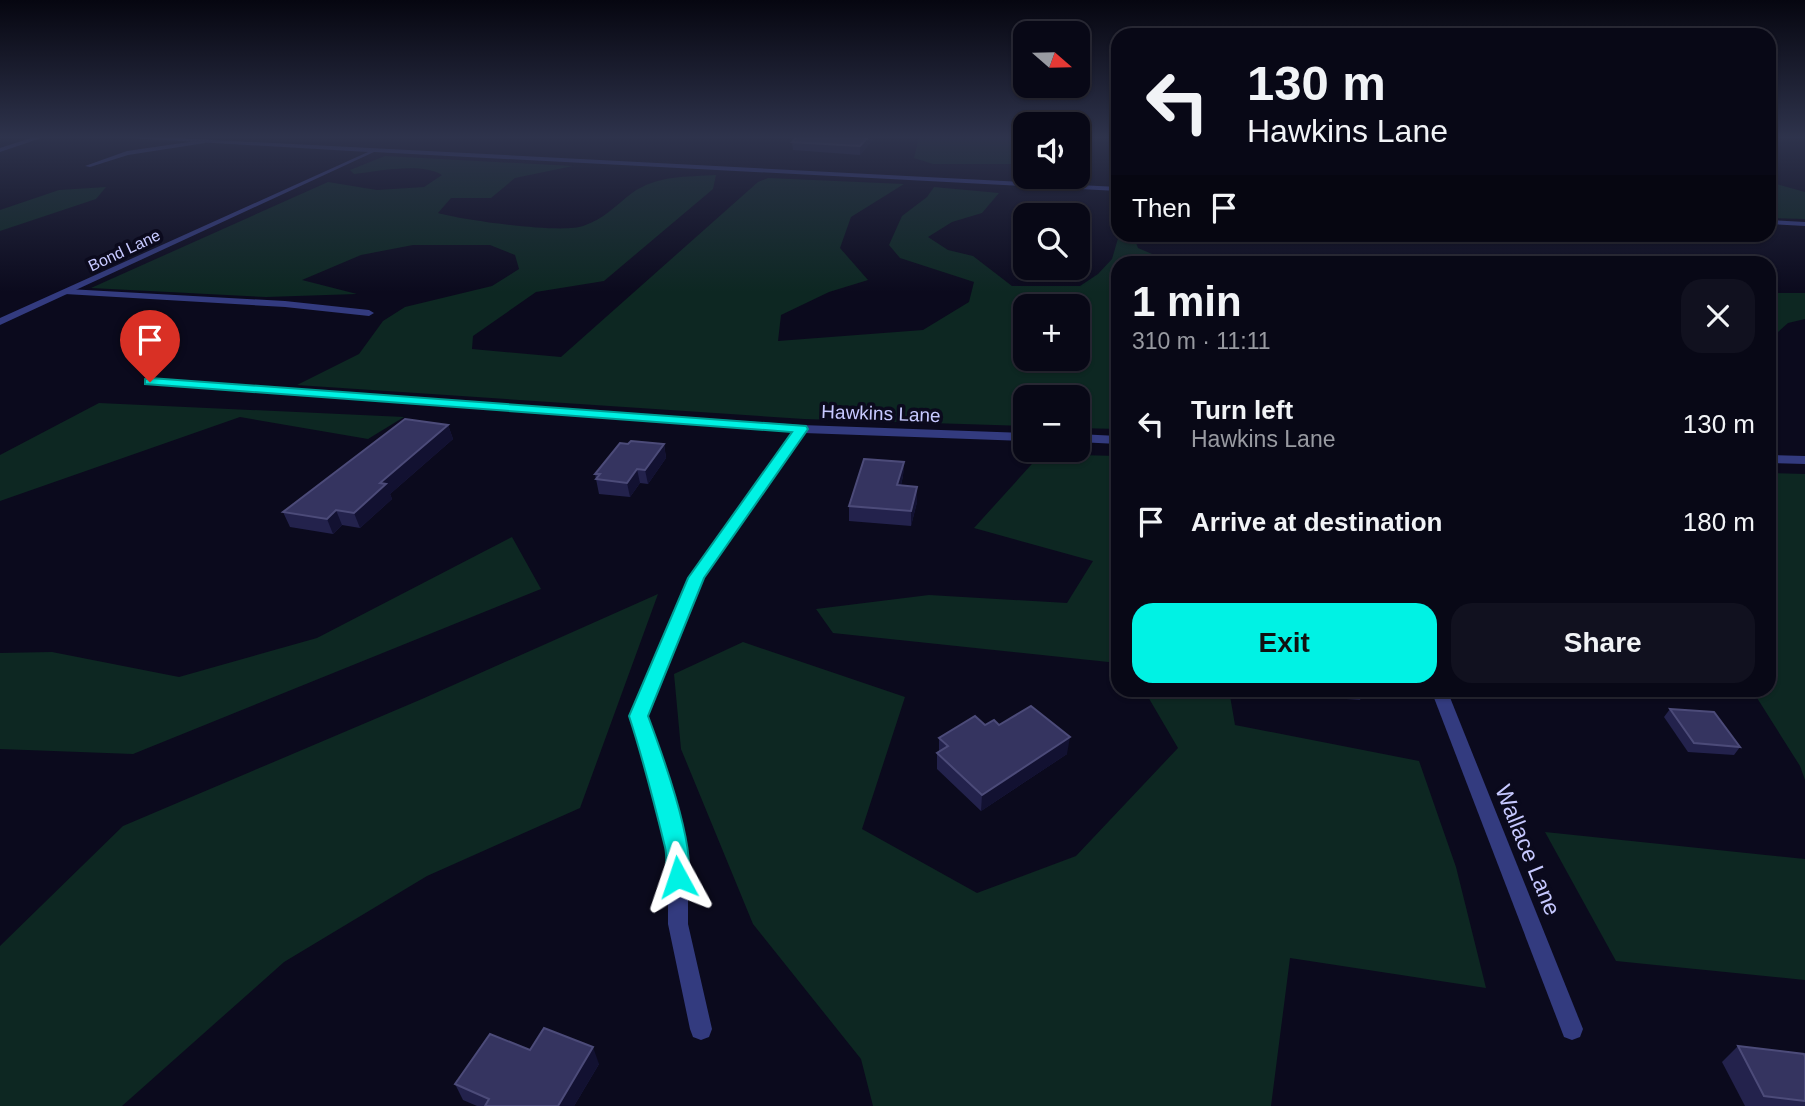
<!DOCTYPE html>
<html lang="en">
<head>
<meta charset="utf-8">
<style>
	:root { --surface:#080816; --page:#11111f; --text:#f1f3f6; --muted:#989aa1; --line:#292935; --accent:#00f2e4 }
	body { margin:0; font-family:Arial,sans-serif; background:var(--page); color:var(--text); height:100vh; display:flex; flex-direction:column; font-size:26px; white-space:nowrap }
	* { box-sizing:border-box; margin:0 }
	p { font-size:23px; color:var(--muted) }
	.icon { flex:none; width:38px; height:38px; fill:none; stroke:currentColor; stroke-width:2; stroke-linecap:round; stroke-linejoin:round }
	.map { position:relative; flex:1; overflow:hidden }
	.details { position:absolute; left:1111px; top:256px; width:665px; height:441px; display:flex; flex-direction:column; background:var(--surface); border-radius:21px; box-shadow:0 2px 5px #0004,0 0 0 2px var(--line) }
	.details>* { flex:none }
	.guide { position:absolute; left:1111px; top:28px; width:665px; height:214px; border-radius:21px; box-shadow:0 2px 5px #0004,0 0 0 2px var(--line); background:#080816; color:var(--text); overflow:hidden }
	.needle { width:46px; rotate:110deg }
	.buttons { position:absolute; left:1013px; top:21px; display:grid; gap:14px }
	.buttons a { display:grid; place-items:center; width:77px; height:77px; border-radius:14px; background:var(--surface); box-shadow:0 2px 5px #0004,0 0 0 2px var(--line); font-size:35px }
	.pin { position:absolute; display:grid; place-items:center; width:60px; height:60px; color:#fff; margin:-72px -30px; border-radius:50% 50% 50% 0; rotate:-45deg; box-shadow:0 0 7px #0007 }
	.pin .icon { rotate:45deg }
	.me { position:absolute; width:77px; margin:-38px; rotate:355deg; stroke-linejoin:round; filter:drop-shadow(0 0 5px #0008) }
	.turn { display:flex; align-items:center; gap:24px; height:147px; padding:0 21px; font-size:32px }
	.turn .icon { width:91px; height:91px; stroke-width:2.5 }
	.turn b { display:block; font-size:49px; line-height:60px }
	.then { display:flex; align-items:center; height:66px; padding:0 21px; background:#0003; gap:14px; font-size:26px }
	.round { display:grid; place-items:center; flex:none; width:74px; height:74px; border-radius:21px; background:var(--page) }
	.overview { display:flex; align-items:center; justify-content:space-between; height:119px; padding:0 21px }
	h1 { font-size:42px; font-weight:800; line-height:52px }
	.action { display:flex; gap:14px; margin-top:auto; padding:14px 21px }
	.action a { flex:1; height:80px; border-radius:21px; background:var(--accent); color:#111; font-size:28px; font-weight:800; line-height:80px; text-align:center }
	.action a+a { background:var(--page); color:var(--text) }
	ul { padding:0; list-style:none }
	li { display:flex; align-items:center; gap:21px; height:98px; padding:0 21px }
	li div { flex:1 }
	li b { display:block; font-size:26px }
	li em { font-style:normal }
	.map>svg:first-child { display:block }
</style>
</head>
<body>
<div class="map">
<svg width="1805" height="1106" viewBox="0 0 1805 1106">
	<rect width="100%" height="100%" fill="#0b0a1d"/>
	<g fill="#0d2722" fill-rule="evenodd">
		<polygon points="919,137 1025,137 1025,164 933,164 914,158"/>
		<path d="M385 156 573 166 515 178 491 198H451L438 213C462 220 562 234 583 226 604 219 615 206 632 193 657 175 687 177 716 175L713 189 604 281 536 292 473 336 472 349 561 357 758 182 768 178 904 184 851 217 840 248 868 280 829 292 781 315 778 341 923 330 969 302 974 282 900 258 889 245 902 216 927 197 934 187 999 193 982 213 952 222 928 237 948 250 973 256 1012 286H1080L1098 274 1112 259 1119 235H1133L1138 248 1171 262H1118V429L1078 428V397H1026L1025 426 804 419 297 385 359 354 383 321 405 307 492 286 519 269 515 255 490 245H413L361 255 302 280 357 294 266 297 91 288 328 182 377 190 424 187 442 175C422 162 378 171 354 174L350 170ZM1026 306H1078V359H1026Z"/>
		<polygon points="1769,182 1805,192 1805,219 1769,218"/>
		<polygon points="106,187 96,199 0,231 0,210 59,190"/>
		<polygon points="1769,293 1805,293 1805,319 1788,323 1769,340"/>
		<polygon points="99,403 404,417 368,439 240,417 0,501 0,455"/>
		<polygon points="1041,454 1118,456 1118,663 833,633 816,609 929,595 1067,603 1093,561 974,528"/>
		<polygon points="1769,473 1805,474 1805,780 1800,766 1752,690 1769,690"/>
		<polygon points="512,537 541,589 133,754 0,749 0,653 52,652 179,677 317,638"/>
		<polygon points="658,594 580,808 427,876 284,962 122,1106 0,1106 0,946 123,826 422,699"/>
		<polygon points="743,642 905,697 862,829 977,893 1076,856 1178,748 1144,690 1229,690 1235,725 1419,761 1456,867 1486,988 1290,958 1271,1106 873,1106 861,1059 753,924 681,749 674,674"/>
		<polygon points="1545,832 1805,859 1805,980 1616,961"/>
	</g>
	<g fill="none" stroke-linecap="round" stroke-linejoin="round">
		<g fill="#333b7f" fill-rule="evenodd">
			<polygon points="203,140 205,143 128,155 90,167 85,166 127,151"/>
			<polygon points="68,289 285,301 369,310 374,313 369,316 285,307 65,294 65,290"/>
		</g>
		<g fill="#333b7f" fill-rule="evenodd">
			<polygon points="34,137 44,137 0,152 0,148"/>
			<polygon points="114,137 157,137 1118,187 1118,191 374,152 0,325 0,318 368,152"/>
			<polygon points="1769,220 1805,222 1805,226 1769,224"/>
			<polygon points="150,379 801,425 1026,433 1026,441 804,433 703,578 647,716 665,768 688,853 688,924 712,1029 709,1037 701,1040 693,1037 690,1029 668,924 668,853 647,768 631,716 689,578 793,432 146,384 146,380"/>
			<polygon points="1078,434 1118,436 1118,444 1078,442"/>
			<polygon points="1769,455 1805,456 1805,464 1769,463"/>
			<polygon points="1431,690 1447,690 1583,1029 1580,1037 1572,1040 1564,1037"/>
		</g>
	</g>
	<g fill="#23224c">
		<polygon points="875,137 860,155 793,150 792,142"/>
		<polygon points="1323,234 1364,234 1363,237"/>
		<polygon points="448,425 453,439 390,494 392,499 360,528 342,525 333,534 290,527 283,512"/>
		<polygon points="628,444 664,444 666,458 648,484 640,483 630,497 599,494 595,474"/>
		<polygon points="904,462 903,476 901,485 917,487 917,502 911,526 849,521 849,506"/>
		<polygon points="1292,690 1364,690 1360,700 1293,695"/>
		<polygon points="1670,709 1740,747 1734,755 1688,752 1664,717"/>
		<polygon points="985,725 999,725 1067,754 981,811 937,769 937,753 939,752 939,738"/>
		<polygon points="1738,1046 1805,1057 1805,1106 1745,1106 1722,1062"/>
		<polygon points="530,1050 599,1064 574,1106 477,1106 463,1100 455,1084"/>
	</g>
	<g fill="#121131">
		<polygon points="868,137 875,137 860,155 860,146"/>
		<polygon points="448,425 453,439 390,494 392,499 360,528 354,513 380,483"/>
		<polygon points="664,444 666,458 648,484 645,470"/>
		<polygon points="904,462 903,476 897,500 897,485"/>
		<polygon points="637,469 640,483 630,497 627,483"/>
		<polygon points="917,487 917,502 911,526 911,511"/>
		<polygon points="336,510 342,525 333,534 327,519"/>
		<polygon points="1070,737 1067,754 981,811 982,795"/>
		<polygon points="593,1047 599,1064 574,1106 558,1106"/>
	</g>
	<g fill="#353460" stroke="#4c4b79" stroke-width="2">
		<polygon points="796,137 868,137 860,146 792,142"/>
		<polygon points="405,419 448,425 380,483 386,484 354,513 336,510 327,519 283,512"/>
		<polygon points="631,441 664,444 645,470 637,469 627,483 596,479 600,474 595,474 620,443 628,444"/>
		<polygon points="864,459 904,462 897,485 917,487 911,511 849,506"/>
		<polygon points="1031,706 1070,737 982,795 937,753 948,746 939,738 975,716 985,725 994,720 999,725"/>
		<polygon points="1670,709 1714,712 1740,747 1694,743"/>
		<polygon points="544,1028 593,1047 558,1106 485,1106 489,1099 455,1084 490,1034 530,1050"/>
		<polygon points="1738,1046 1804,1054 1805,1057 1805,1101 1764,1096"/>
	</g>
	<linearGradient id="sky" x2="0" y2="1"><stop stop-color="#060610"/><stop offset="0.47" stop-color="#2e334c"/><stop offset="1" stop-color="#2e334c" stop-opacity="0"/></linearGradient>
	<rect width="1805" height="292" fill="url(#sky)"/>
	<path fill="#00f2e4" stroke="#009d94" stroke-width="2" d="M150 378 806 426 808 429 704 578 648 716C660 748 700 855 686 884L678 886 670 884C664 872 668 859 665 847 654 802 643 759 629 716L688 578 792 432 145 384V379Z"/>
	<g text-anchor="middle" stroke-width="7" stroke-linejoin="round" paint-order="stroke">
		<g font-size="16" fill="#c7c9ff" stroke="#0b0a1d">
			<text transform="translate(124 250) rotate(-25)" y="6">Bond Lane</text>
		</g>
		<g font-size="19" fill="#c7c9ff" stroke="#0b0a1d">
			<text transform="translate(881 413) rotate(2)" y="7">Hawkins Lane</text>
		</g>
		<g font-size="23" fill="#c7c9ff" stroke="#0b0a1d">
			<text transform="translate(1528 850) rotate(68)" y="8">Wallace Lane</text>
		</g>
	</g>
</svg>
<div class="buttons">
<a><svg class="needle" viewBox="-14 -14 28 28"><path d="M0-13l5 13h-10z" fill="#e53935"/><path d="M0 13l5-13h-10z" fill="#989aa1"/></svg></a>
<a><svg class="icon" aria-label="sound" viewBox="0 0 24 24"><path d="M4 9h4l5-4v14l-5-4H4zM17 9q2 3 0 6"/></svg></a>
<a><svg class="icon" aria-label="search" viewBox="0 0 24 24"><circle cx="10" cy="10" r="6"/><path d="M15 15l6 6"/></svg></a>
<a>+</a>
<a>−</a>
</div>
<div class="pin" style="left:150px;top:382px;background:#d93025"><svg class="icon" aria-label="arrive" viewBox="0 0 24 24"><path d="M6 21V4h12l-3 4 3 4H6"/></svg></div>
<svg class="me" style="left:678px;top:877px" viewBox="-20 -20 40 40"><path d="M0-17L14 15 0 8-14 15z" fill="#00f2e4" stroke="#fff" stroke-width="4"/></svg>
<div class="guide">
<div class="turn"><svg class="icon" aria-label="left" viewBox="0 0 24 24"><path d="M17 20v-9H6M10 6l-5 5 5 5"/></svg><div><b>130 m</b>Hawkins Lane</div></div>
<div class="then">Then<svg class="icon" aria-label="arrive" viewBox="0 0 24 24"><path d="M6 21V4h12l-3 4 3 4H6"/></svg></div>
</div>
<section class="details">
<div class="overview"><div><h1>1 min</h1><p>310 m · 11:11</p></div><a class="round"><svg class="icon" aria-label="close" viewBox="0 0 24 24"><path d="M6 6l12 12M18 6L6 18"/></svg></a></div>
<ul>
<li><svg class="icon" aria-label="left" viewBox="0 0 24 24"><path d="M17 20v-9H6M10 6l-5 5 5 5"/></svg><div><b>Turn left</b><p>Hawkins Lane</p></div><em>130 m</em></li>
<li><svg class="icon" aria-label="arrive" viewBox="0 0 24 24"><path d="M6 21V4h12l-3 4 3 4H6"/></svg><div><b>Arrive at destination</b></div><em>180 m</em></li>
</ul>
<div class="action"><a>Exit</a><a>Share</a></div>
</section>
</div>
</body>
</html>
